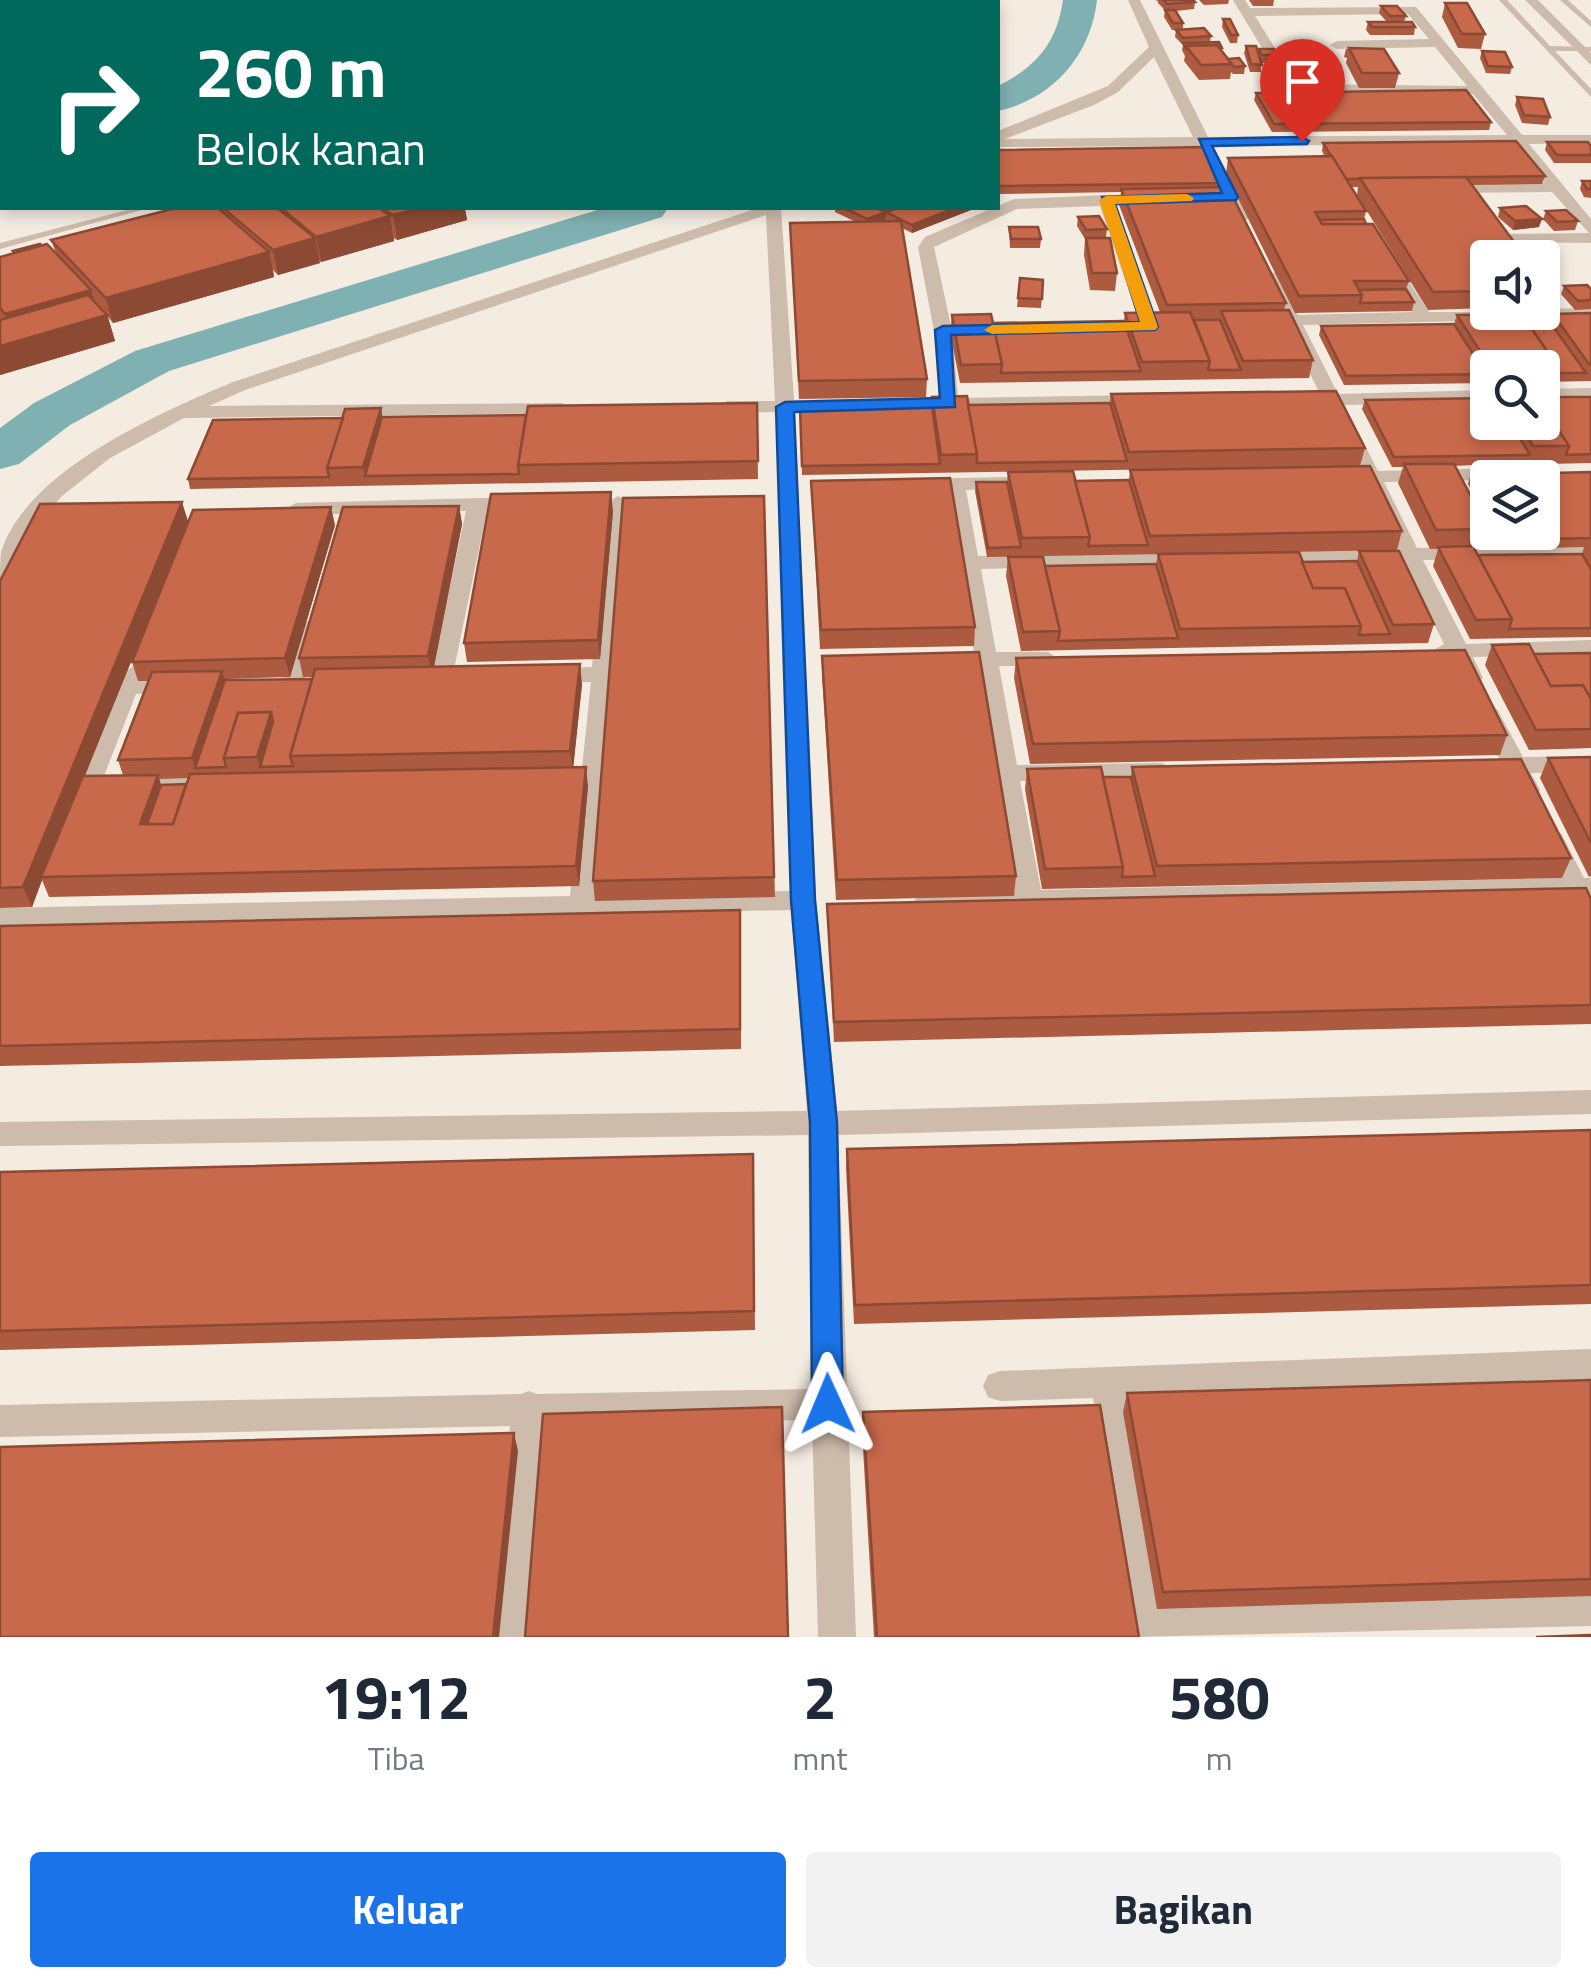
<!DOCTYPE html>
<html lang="id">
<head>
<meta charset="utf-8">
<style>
	:root { --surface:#fff; --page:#f2f2f3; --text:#1f2937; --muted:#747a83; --accent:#1a73e8 }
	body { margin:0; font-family:"Titillium Web",sans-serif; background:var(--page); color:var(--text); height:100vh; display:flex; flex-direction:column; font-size:38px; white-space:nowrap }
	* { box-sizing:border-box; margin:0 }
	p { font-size:32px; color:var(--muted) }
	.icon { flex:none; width:55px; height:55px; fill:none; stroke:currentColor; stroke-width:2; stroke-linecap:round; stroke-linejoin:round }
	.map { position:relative; height:1637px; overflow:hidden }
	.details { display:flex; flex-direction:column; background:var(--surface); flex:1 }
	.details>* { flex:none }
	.top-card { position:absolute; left:0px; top:0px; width:1000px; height:210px; box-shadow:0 5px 15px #0003; background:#00695c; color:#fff; overflow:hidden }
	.fabs { position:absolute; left:1470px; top:240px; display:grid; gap:20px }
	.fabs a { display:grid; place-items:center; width:90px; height:90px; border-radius:10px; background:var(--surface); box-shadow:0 5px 15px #0003; font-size:50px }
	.pin { position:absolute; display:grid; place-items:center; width:85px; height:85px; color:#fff; margin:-102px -42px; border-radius:50% 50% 50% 0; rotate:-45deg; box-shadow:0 0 10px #0007 }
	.pin .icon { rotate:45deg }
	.me { position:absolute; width:110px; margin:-55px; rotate:359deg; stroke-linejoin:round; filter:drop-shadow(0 0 8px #0008) }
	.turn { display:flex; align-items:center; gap:35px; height:210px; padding:0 30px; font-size:45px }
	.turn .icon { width:130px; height:130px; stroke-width:2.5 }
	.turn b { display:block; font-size:70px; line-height:85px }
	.eta { display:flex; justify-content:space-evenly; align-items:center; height:170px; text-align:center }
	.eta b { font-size:60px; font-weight:700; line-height:70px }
	.button { display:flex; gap:20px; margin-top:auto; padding:20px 30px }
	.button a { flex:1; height:115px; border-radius:10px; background:var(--accent); color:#fff; font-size:40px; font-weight:700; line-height:115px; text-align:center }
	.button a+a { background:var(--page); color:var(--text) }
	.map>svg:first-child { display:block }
</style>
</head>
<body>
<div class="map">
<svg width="1591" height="1637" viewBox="0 0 1591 1637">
	<rect width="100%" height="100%" fill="#f4ebe1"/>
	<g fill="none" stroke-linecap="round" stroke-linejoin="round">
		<g fill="#7fb0b2" fill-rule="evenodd">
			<path d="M1063 0H1097C1091 55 1053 99 998 111V86C1036 67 1057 43 1063 0Z"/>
			<polygon points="604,208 668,208 662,217 169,371 70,425 19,464 0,469 0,428 34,403 135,351"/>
		</g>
		<g fill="#cdbbac" fill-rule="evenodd">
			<polygon points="396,0 406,0 408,2 399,2"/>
			<polygon points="1499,0 1507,0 1550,46 1591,47 1591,51 1555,51 1591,89 1591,97"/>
			<polygon points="1560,0 1568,0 1591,21 1591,27"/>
			<polygon points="135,208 149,208 0,249 0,243"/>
		</g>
		<g fill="#cdbbac" fill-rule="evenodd">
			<path d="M1128 0H1140L1208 137 1507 135 1473 94 1301 92 1285 86 1233 0H1245L1250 8 1416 7 1522 135H1591V143L1529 144 1591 219V243L1490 242V236L1496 234 1589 233 1552 192 1441 193 1433 188 1441 183 1545 182 1514 144 1212 146 1249 218 1241 223 1233 218 1198 146 998 147V131L1108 86 1149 47ZM1408 14 1429 39 1337 41 1330 45 1337 49 1435 47 1467 86 1303 84 1295 80 1255 16ZM1154 57 1193 137 1005 139 1094 105 1118 92Z"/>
			<path d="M1106 195 1151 194 1159 199 1151 204 1116 205 1159 327 1156 331 1141 327 1100 206 1017 209 934 247 952 331 958 398 1142 395 1151 401 1149 405 795 412 816 900 837 1111 1591 1090V1114L838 1135 856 1637H818L812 1420 544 1426 525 1637H487L510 1426 0 1437V1405L521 1394 529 1391 537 1394 811 1389 808 1135 0 1146V1122L807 1111 791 910 0 928V908L570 896 581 784 553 785 541 777 553 769 582 768 591 682 549 683 538 676 549 669 592 667 608 502 618 496 628 502 596 895 790 891 776 412 727 413 718 407 727 401H775L766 215 245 390 209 406 562 403 571 409 569 413 184 418 110 458 62 496 37 523 8 581 0 582C0 573 0 561 1 552 28 469 160 413 233 382L758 208H781L794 400 939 398 934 331 918 247 925 237 1014 199Z"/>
			<polygon points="1396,270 1402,271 1429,312 1542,312 1542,309 1591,308 1591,318 1303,325 1338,394 1488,390 1488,402 1344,405 1378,471 1501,468 1511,474 1488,480 1384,482 1417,548 1591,545 1591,557 1423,560 1466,644 1591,640 1591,654 1473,657 1483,678 1472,685 1464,683 1451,658 1435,656 1432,651 1444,644 1403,561 1266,563 1256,557 1266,551 1396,548 1364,483 1349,481 1346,477 1358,471 1326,405 1307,406 1298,400 1300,396 1320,394 1262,276 1276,272 1298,315 1412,312 1388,275"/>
			<polygon points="1591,388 1591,400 1542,401 1542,389"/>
			<polygon points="1006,477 1013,479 1013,487 966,490 978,556 1191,552 1202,558 1191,564 981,569 996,652 1048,652 1059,659 1048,666 999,666 1017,765 1162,763 1174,771 1162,779 1020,781 1041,890 1559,878 1539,839 1552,830 1561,833 1584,878 1591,878 1591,927 1582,924 1568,897 918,909 914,902 918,895 927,893 1015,891 976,666 948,666 937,659 948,652 974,652 946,490 916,491 906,485 916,479"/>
			<polygon points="521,497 528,499 528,507 487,510 452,679 441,686 430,679 466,511 296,515 286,509 296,503"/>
			<polygon points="309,620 320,627 304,682 293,689 285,687 282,682 298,627"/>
			<polygon points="132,667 140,669 141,679 179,678 190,685 179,692 136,694 93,804 90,810 72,810 69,804 121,674"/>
			<polygon points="1489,707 1497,709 1523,757 1591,756 1591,772 1531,773 1540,790 1537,796 1519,796 1507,773 1493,771 1490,765 1499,758 1477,714"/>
			<polygon points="218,775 227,777 230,783 227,789 128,793 116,785 128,777"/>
			<polygon points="1591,1349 1591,1379 1126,1397 1164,1602 1591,1588 1591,1626 1133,1637 1093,1398 1000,1401 988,1397 983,1386 988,1375 1000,1371"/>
		</g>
		<polygon fill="#cdbbac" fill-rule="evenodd" points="1525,0 1538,0 1591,53 1591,65"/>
	</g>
	<g fill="#ac5a40" fill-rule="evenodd">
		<polygon points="75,0 204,0 208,2 78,2"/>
		<polygon points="221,0 355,0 344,2 225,2"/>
		<polygon points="1155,0 1193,0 1195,2 1194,9 1176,11 1183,23 1183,29 1211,36 1210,42 1222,48 1222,51 1228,59 1245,66 1244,74 1233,74 1231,72 1230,79 1199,80 1184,61 1185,56 1182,50 1183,45 1175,37 1176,30 1172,30 1164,17 1165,10 1158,3 1158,1"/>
		<polygon points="1199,0 1229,0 1228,4 1204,5"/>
		<polygon points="1249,0 1274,0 1273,6 1253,6"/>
		<polygon points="1445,3 1485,34 1481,49 1458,48 1442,17"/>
		<polygon points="1381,6 1406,16 1404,22 1415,27 1414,35 1370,35 1366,30 1368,22 1387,22 1379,13"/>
		<polygon points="1223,19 1238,35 1237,43 1230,43 1222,27"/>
		<polygon points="1246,46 1258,52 1259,49 1277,55 1276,63 1261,63 1261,72 1250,72 1244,53"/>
		<polygon points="1360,48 1399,73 1395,88 1359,88 1346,63 1347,58 1344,57 1346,49"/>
		<polygon points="1304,50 1328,76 1326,84 1310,83 1302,57"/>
		<polygon points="1482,51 1512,67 1510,74 1486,73 1480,58"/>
		<polygon points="1256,93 1491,122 1489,130 1272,132 1254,100"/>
		<polygon points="1517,97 1550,117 1548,125 1522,123 1515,105"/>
		<polygon points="1547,142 1591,146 1591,163 1554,163 1545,150"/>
		<polygon points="1323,143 1545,176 1542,184 1472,185 1488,258 1488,308 1428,310 1357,195 1358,187 1350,187 1366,211 1364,219 1409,281 1406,289 1414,302 1412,311 1295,313 1226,174 1228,158 1325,157 1322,151"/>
		<polygon points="998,150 1224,183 1223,187 1286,303 1284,310 1313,360 1309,378 960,383 950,332 952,315 993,323 1124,321 1125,313 1160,312 1119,205 1121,192 998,194"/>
		<polygon points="1582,181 1591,181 1591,198 1584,197 1580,189"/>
		<polygon points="176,208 470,208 465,209 467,220 397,240 394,238 394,241 321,262 319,260 320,263 278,275 273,270 274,277 113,323 108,317 115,341 0,375 0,257 56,253 51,240"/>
		<polygon points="835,208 976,208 912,233 902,228 927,379 926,397 799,399 790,223 856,222 835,212"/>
		<polygon points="1500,208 1539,227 1513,230 1498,217"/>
		<polygon points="1546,211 1578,221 1575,230 1554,231 1543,219"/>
		<polygon points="1078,217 1107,229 1106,237 1094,238 1117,273 1115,291 1090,290 1084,255 1085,239 1077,226"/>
		<polygon points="1009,227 1041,239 1040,248 1010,248"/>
		<polygon points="1020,278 1043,280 1041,308 1017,307"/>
		<polygon points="1542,280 1550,290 1545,308 1542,308"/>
		<polygon points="1564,286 1591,289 1591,309 1575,310 1561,294"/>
		<polygon points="1591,313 1591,381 1542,382 1542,368 1488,368 1488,383 1344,385 1319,335 1321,326 1454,324 1457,315 1528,323 1550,322 1553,314"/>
		<polygon points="1111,394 1365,448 1360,466 802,475 800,408 932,406 932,397 968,405 1110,403"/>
		<path d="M1591 397V463L1506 465 1511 474 1591 472V637L1470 639 1433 566 1438 549H1430L1398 483 1403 467H1392L1362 409 1365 400 1488 422H1542ZM1473 465 1468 484 1488 519V478H1542V532H1495L1504 549 1584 547 1582 554 1478 555 1474 548H1482L1488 528 1455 466Z"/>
		<polygon points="757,403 758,479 190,489 188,479 343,418 381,408 382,417 526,415"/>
		<polygon points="1130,470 1402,531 1397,550 987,557 975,491 976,482 1007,482 1008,472 1075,481 1129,480"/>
		<polygon points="811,481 975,627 974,646 820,649"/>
		<polygon points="764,496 775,897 595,901 593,881"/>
		<path d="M459 506 462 524 434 667 582 684 573 767 588 786 579 886 49 897 42 880 32 907 0 908V581L188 521 84 776 123 775 118 760 149 681H138L132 662 335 525 290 677 225 679V680L312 679 313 677H303L299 658ZM188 778 186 784 161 785 159 779Z"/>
		<polygon points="613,511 600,659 467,662 464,643"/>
		<polygon points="1359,551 1434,624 1428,643 1021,651 1006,576 1008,557 1045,566 1156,564 1158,554 1302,562 1357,561"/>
		<polygon points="1492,645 1534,654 1591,653 1591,748 1529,750 1485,665"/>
		<polygon points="822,656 1016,876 1014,896 836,900 822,675"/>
		<polygon points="1016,658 1507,735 1500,755 1030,764 1014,678"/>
		<polygon points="1591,757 1591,876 1589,877 1540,778 1548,758"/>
		<polygon points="1132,767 1571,858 1562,878 1042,889 1025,789 1027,769 1103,777 1131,777"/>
		<polygon points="1591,899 1591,1024 834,1042 827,904"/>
		<polygon points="0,926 741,930 741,1049 0,1066"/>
		<polygon points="1591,1130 1591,1304 854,1324 846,1168 847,1149"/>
		<polygon points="753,1154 755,1330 0,1350 0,1172"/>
		<polygon points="1591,1380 1591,1596 1157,1609 1123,1412 1127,1393"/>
		<polygon points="863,1412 1139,1637 874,1637 862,1431"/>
	</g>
	<g fill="#8c4a34">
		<polygon points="249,0 355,0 344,2 250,2"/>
		<polygon points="2,53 2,77 0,77 0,54"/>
		<polygon points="2,119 2,144 0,144 0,120"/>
		<polygon points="421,208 470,208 465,209 467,220 397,240 393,215"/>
		<polygon points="955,208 976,208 912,233 912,225"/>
		<polygon points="886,212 885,220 867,227 867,219"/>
		<polygon points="390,216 394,241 321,262 316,237"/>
		<polygon points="1542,219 1539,227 1513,230 1515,221"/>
		<polygon points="315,238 320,263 278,275 273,250"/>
		<polygon points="269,252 274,277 113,323 106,298"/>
		<polygon points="91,290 98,315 13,340 5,314"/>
		<polygon points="107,315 115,341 0,375 0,346"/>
		<polygon points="381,408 384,427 365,476 363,467"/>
		<polygon points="611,492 613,511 600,659 598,640"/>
		<polygon points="182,502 188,521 44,877 41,877 42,880 32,907 23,887"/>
		<polygon points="459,506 462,524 432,676 428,656"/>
		<polygon points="331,507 335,525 290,677 285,658"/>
		<polygon points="580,664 582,684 573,770 570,751"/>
		<polygon points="222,671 228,690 195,768 192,758"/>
		<polygon points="271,712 276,732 260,767 263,777 257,757"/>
		<polygon points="586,767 588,786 579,886 576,866"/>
		<polygon points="158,775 164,795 150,834 140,824"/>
		<polygon points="514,1433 518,1451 499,1637 493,1637"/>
	</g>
	<g fill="#c8694b" stroke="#8c4a34" stroke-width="2.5">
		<polygon points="0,0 63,0 66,2 2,2 2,32 0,29"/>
		<polygon points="103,0 204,0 208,2 106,2"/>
		<polygon points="531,0 637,0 642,2 520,2"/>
		<polygon points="1163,0 1193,0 1195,2 1167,4"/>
		<polygon points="1445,3 1467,3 1485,34 1462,34"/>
		<polygon points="1381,6 1397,6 1406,16 1390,16"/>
		<polygon points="1165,10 1175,10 1183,23 1173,23"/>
		<polygon points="1223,19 1230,19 1238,35 1231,35"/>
		<polygon points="1368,22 1412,22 1415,27 1372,27"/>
		<polygon points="1204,28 1211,36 1183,38 1176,30"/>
		<polygon points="0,37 2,40 2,53 0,54"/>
		<polygon points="1219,42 1222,48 1219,48 1217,45 1186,46 1186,48 1183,43"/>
		<polygon points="1217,45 1232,64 1201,65 1186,46"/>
		<polygon points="1246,46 1256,46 1262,65 1251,64"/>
		<polygon points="1349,48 1384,49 1399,73 1362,73"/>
		<polygon points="1259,49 1274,49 1277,55 1262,55"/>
		<polygon points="1304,50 1319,50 1328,76 1312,76"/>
		<polygon points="1482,51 1505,52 1512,67 1488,66"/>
		<polygon points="1239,58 1245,66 1234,67 1228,59"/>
		<polygon points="0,86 2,86 2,119 0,120"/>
		<polygon points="1466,90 1491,122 1274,124 1256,93"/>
		<polygon points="1517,97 1543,99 1550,117 1524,115"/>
		<polygon points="1516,141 1545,176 1345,179 1323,143"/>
		<polygon points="1547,142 1588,142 1591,146 1591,155 1557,155"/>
		<polygon points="1207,147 1224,183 998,186 998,150"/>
		<polygon points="1332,156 1366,211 1315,212 1322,224 1373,224 1409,281 1354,281 1362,295 1299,296 1228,158"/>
		<polygon points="1466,177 1526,258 1488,258 1488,291 1433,292 1360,178"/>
		<polygon points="1582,181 1591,181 1591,189 1587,189"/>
		<polygon points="1228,187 1286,303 1167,305 1121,189"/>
		<polygon points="1526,206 1542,219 1515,221 1500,208"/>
		<polygon points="176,208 218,208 269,252 106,298 51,240"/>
		<polygon points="223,208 277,208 315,238 273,250"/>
		<polygon points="281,208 379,208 390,216 316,237"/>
		<polygon points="382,208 421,208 393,215"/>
		<polygon points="844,208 876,208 886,212 867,219"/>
		<polygon points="898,208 955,208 912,225 886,212"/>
		<polygon points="1566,210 1578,221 1557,222 1546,211"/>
		<polygon points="1099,216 1107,229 1086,230 1078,217"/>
		<polygon points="1364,219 1366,224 1322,224 1320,220"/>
		<polygon points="901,221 927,379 799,381 790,223"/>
		<polygon points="1009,227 1038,227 1041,239 1011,239"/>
		<polygon points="1086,238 1110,238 1117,273 1092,273"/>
		<polygon points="40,244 42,246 15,253 13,251"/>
		<polygon points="47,244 91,290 5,314 0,308 0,257"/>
		<polygon points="1020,278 1043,280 1042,299 1018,298"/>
		<polygon points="1542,280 1550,290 1542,290"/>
		<polygon points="1587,285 1591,289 1591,300 1578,301 1564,286"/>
		<polygon points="1406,289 1414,302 1360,303 1362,295 1359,290"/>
		<polygon points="88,295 107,315 0,346 0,320"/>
		<polygon points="1289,310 1313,360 1243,361 1221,311"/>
		<polygon points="1190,312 1210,361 1142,362 1125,313"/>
		<polygon points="1591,313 1591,364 1589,364 1553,314"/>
		<polygon points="991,314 1002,364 961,365 952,315"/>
		<polygon points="1522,314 1556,364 1489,365 1457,315"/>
		<polygon points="1194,320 1220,320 1241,370 1208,370 1210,361"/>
		<polygon points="1124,321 1141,371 1001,373 1002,364 993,323"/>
		<polygon points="1550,322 1586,373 1553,373 1556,364 1528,323"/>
		<polygon points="1454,324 1486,374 1346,376 1321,326"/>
		<polygon points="1336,391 1365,448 1129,452 1111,394"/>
		<polygon points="967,396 977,454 941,455 932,397"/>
		<polygon points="1542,397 1591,397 1591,454 1566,455 1569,446 1542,405"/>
		<polygon points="1488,398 1488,422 1510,422 1530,455 1394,457 1365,400"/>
		<polygon points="757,403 758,461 518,465 528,406"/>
		<polygon points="1110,403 1127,461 977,463 977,454 968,405"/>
		<polygon points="1542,405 1569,446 1533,446 1519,422 1542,422"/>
		<polygon points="932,406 940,464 802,466 800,408"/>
		<polygon points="381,408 363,467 327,468 345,409"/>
		<polygon points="526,415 518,465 519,474 365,476 382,417"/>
		<polygon points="343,418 327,468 329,477 188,479 213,420"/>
		<polygon points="1404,464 1454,464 1488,529 1436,530"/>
		<polygon points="1473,465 1506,465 1514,478 1488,478 1488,490"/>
		<polygon points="1370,466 1402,531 1150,536 1130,470"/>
		<polygon points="1073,471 1090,537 1022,538 1008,472"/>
		<polygon points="1591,472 1591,538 1542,539 1545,529 1542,525 1542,478 1514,478 1511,474"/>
		<polygon points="950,478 975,627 821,630 811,481"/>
		<polygon points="1129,480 1148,545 1088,546 1090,537 1075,481"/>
		<polygon points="976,482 1007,482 1021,547 988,548"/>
		<polygon points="611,492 598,640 464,643 491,494"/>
		<polygon points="764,496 774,877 593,881 623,498"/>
		<polygon points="182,502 23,887 0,888 0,581 40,504"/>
		<polygon points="459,506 428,656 299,658 343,507"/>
		<polygon points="331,507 285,658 132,662 193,510"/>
		<polygon points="1473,546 1512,619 1476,620 1438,547"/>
		<polygon points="1359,551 1399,551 1434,624 1393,625"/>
		<polygon points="1299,552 1313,588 1345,588 1361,626 1180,629 1158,554"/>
		<polygon points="1582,554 1591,569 1591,628 1509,629 1512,619 1478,555"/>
		<polygon points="1008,557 1043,557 1060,631 1023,632"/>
		<polygon points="1357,561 1390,634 1359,635 1361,626 1345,588 1313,588 1302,562"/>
		<polygon points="1156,564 1178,638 1058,641 1060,631 1045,566"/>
		<polygon points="1529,644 1551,686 1583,685 1591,699 1591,729 1536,730 1492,645"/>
		<polygon points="1465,650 1507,735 1033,744 1016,658"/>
		<polygon points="979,652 1016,876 837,880 822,656"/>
		<polygon points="1591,653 1591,699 1583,685 1551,686 1534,654"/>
		<polygon points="580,664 570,751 290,756 315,669"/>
		<polygon points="222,671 192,758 118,760 152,672"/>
		<polygon points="312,679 290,756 293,766 260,767 273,722 271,712 238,713 224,758 226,767 195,768 225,680"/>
		<polygon points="271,712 257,757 224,758 238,713"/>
		<polygon points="1591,757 1591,843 1548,758"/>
		<polygon points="1521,759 1571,858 1157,866 1132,767"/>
		<polygon points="586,767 576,866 41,877 83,776 158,775 140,824 173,824 190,774"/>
		<polygon points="1101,767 1123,867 1045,869 1027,769"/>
		<polygon points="1103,777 1131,777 1155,876 1122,877 1123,867"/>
		<polygon points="186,784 173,824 147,824 161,785"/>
		<polygon points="1586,888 1591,899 1591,1005 834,1022 827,904"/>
		<polygon points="740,910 740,1029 0,1046 0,926"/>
		<polygon points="1591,1130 1591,1285 855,1305 847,1149"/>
		<polygon points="753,1154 754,1311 0,1331 0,1172"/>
		<polygon points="1591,1380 1591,1579 1163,1592 1127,1393"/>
		<polygon points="1100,1405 1139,1637 877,1637 863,1412"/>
		<polygon points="782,1407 788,1637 525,1637 543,1414"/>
		<polygon points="514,1433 493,1637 0,1637 0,1447"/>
		<polygon points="1591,1635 1591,1637 1536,1637"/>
	</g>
	<polygon fill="#1a73e8" stroke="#114b97" stroke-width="2.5" points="1302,137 1309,141 1307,144 1212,146 1238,197 1236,200 1115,204 1158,327 1155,330 951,335 955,407 794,412 815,900 837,1123 843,1404 839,1414 828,1418 817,1414 812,1404 810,1123 791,900 776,407 785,402 940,398 935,330 943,326 1140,322 1102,197 1222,193 1199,139"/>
	<polygon fill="#f59e0b" points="1187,194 1194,198 1192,201 1115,204 1158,327 1155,330 992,334 984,330 992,325 1140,322 1099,200 1106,196"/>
</svg>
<div class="fabs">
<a><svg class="icon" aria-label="sound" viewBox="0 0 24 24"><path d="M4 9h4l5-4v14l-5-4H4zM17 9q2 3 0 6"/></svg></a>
<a><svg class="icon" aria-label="search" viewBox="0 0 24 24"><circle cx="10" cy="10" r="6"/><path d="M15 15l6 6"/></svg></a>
<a><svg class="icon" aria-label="layers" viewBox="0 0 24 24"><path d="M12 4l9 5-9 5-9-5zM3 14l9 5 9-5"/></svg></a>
</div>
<div class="pin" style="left:1302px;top:141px;background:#d93025"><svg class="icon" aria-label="arrive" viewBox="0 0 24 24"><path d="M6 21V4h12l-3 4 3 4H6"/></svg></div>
<svg class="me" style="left:828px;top:1404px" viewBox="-20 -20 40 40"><path d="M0-17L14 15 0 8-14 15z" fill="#1a73e8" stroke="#fff" stroke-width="4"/></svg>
<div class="top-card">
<div class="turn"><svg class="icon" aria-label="right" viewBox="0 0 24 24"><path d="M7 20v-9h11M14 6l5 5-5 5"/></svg><div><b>260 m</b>Belok kanan</div></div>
</div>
</div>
<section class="details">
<div class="eta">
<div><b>19:12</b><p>Tiba</p></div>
<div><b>2</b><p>mnt</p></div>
<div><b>580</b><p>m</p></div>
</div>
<div class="button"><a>Keluar</a><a>Bagikan</a></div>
</section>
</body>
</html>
